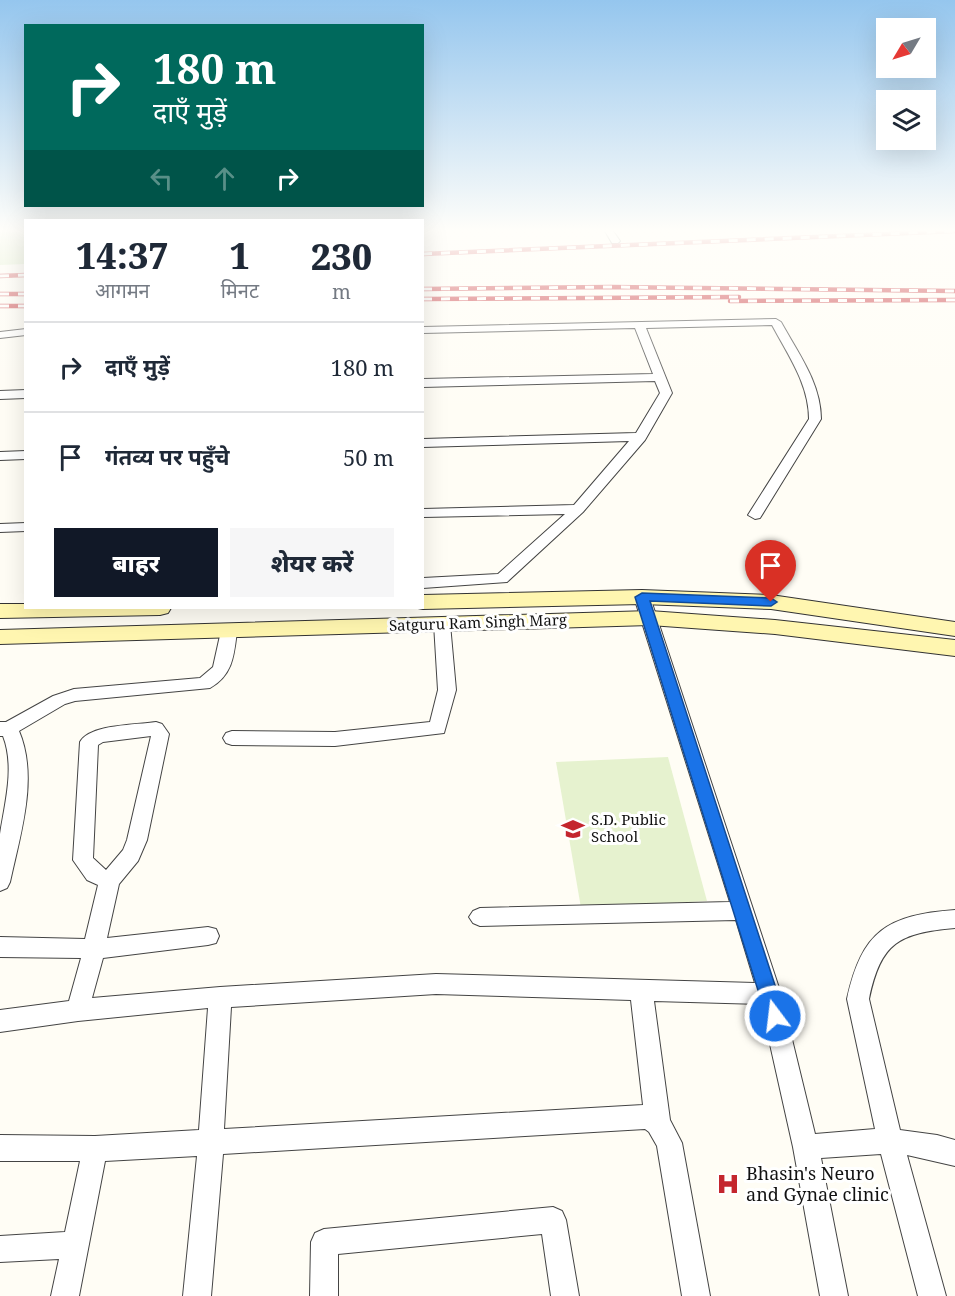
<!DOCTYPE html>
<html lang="hi">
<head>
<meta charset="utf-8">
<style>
	:root { --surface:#fff; --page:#f6f6f7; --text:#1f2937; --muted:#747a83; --line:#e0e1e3; --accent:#111827 }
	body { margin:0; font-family:"Noto Serif","Noto Sans Devanagari",serif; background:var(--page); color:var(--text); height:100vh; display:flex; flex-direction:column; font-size:22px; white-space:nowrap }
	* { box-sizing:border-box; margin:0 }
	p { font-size:20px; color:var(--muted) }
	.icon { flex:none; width:33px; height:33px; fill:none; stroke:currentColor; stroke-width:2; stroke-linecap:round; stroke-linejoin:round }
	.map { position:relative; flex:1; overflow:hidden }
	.panel { position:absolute; left:24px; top:219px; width:400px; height:390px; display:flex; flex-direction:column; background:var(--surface); border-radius:0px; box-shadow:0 6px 24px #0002 }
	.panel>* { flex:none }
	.hud { position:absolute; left:24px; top:24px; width:400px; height:183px; border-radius:0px; box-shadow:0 6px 24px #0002; background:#00695c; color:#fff; overflow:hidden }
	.needle { width:39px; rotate:232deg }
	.buttons { position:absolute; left:876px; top:18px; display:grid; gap:12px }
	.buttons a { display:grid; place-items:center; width:60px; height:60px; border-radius:0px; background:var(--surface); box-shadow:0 6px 24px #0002; font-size:30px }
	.pin { position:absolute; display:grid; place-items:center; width:51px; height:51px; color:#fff; margin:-62px -26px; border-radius:50% 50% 50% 0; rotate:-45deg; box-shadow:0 0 6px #0007 }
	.pin .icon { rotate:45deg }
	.me { position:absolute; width:66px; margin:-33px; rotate:345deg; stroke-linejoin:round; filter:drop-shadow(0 0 4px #0008) }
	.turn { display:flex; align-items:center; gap:21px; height:126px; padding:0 30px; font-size:27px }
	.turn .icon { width:78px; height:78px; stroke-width:2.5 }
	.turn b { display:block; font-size:42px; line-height:51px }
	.lanes { display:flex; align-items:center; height:57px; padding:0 30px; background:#0003; justify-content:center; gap:30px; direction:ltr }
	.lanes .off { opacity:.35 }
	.eta { display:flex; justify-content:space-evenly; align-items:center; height:102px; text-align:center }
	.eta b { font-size:36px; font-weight:800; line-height:42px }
	.button { display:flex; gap:12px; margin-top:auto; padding:12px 30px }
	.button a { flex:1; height:69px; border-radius:0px; background:var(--accent); color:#fff; font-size:24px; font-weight:800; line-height:69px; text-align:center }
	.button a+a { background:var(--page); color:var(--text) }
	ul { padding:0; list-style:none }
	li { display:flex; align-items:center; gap:18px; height:90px; padding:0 30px; border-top:2px solid var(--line) }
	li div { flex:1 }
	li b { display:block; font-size:22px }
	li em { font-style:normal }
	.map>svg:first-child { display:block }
</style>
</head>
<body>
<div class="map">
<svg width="955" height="1296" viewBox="0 0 955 1296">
	<rect width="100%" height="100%" fill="#fffdf5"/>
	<polygon fill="#d5ebbd" points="0,231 25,231 25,264 0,265"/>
	<polygon fill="#e6f2cf" points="668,757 707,901 581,908 556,762"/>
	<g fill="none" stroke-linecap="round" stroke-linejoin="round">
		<g stroke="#444" stroke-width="2">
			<g id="minor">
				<polygon points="605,231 613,231 620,241 618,243 612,243"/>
				<path d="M776 319 781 322C798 353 821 383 821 419L760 518 755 519 748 515 809 419C809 384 788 355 772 325L646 328 672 393 645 440 583 512 507 582 423 588V578L498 574 565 514 423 517V509L574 505 629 441 423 447V439L636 433 660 393 655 381 423 387V379L653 374 635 328 423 333V327Z"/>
				<polygon points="26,329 26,335 0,338 0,332"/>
				<polygon points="26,390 26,398 0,399 0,391"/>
				<polygon points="26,451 26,459 0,460 0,452"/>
				<polygon points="26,523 26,531 0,532 0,524"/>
				<path d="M642 592 650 597 781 994 815 1134 875 1129 847 999C862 931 887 915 955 910V928C899 933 881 942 869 999L900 1130 937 1135 955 1140V1166L907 1155 946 1296H918L881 1154 821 1158 848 1296H820L793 1147 761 1004 654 1001 670 1120 682 1143 710 1296H682L657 1146 649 1132 645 1129 223 1154 211 1296H183L197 1156 105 1161 79 1296H51L59 1259 0 1262V1236L65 1232 80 1161H0V1135L95 1136 199 1130 208 1008 78 1021 0 1032V1010L69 1001 81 958 0 957V937L85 939 98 885 87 880 73 860 80 742C90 724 137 725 156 722L162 724 169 734 147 840 138 861 119 884 107 938 208 927 216 929 219 936 216 943 208 945 103 958 92 998 220 987 436 974 755 983 736 920 480 926 473 923 469 917 473 911 480 908 730 902 634 597ZM151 736 127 840 123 850 106 870 93 858 98 745 103 742ZM436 994 631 1000 643 1105 224 1129 231 1007Z"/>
				<polygon points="442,619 448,620 450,624 456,690 444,733 335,746 232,745 226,743 223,738 226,733 232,731 335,732 430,722 438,690 434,624 436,620"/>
				<path d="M229 626 235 627 237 631C234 655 233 675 210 688L75 701 65 704 19 731C39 778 20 835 10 882L7 888 0 891C0 872 0 852 0 834 5 802 15 767 3 736H0V722H6L53 696 74 689 200 678 213 667 221 631 223 627Z"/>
				<polygon points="553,1207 562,1211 566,1220 579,1296 551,1296 542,1234 338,1254 338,1296 310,1296 311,1242 315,1233 324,1229"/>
			</g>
		</g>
		<g stroke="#333" stroke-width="2">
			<g id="secondary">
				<polygon points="642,590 771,595 955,622 955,636 771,609 642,604 423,609 418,608 423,608 423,595"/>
				<polygon points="0,604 26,604 26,608 171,608 168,613 160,615 0,618"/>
				<polygon points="650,611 775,620 955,640 955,656 775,634 650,625 0,644 0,630"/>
			</g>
		</g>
		<use href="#minor" fill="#fff" fill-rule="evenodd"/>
		<use href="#secondary" fill="#fff6b0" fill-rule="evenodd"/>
		<g stroke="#c4262e" stroke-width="4.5">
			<g id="rail">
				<polyline points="423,254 955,231"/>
				<polyline points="0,276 26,275"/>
				<polyline points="423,289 611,287 955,291"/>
				<polyline points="0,294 26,294"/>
				<polyline points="423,299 739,297"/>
				<polyline points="730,301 955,300"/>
				<polyline points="0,306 26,306"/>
			</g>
		</g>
		<use href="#rail" stroke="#fff" stroke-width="3" stroke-dasharray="9" stroke-linecap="butt"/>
	</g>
	<linearGradient id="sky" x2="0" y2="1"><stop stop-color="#95c6ee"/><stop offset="0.56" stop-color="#fffefa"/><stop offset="1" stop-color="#fffefa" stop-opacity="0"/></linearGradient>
	<rect width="955" height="412" fill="url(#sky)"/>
	<polygon fill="#1a73e8" stroke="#114b97" stroke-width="1.5" points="642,593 771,598 777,602 771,606 650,601 785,1016 782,1022 775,1024 769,1022 766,1016 635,597"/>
	<defs>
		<g id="school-bare" transform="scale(1.8)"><path d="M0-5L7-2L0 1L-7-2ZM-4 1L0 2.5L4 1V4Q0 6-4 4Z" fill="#c4262e" stroke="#fff" stroke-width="2.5" paint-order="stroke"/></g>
		<g id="hospital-bare" transform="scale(1.8)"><path d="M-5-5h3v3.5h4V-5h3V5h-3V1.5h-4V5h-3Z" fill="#c4262e" stroke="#fff" stroke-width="2.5" paint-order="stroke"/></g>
	</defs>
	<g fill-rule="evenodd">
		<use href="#school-bare" x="573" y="829"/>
		<use href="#hospital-bare" x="728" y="1184"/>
	</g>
	<g text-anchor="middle" stroke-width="6" stroke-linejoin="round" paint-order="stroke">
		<g font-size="15" fill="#111" stroke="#fff">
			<text transform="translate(478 623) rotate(-2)" y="5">Satguru Ram Singh Marg</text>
		</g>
		<g font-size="15" fill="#111" stroke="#fff" text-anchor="start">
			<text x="591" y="825">S.D. Public<tspan x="591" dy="17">School</tspan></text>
		</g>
		<g font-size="18" fill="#111" stroke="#fff" text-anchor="start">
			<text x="746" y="1180">Bhasin's Neuro<tspan x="746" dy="21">and Gynae clinic</tspan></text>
		</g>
	</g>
</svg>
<div class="buttons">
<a><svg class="needle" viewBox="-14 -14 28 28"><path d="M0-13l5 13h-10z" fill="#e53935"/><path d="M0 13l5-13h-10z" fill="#747a83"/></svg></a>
<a><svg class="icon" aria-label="layers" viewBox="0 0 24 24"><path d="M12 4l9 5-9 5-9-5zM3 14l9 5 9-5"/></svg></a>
</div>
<div class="pin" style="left:771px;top:602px;background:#d93025"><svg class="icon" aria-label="arrive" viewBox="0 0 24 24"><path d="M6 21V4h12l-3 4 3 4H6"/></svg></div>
<svg class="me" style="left:775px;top:1016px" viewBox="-20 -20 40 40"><circle r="17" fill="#1a73e8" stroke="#fff" stroke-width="3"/><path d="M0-11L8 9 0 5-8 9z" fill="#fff"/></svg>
<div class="hud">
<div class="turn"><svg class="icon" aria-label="right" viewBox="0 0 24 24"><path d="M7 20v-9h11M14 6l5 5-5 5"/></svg><div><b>180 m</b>दाएँ मुड़ें</div></div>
<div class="lanes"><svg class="icon off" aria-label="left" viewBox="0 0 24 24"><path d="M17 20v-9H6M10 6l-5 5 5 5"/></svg><svg class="icon off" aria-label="ahead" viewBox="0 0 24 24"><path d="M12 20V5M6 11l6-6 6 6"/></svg><svg class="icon" aria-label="right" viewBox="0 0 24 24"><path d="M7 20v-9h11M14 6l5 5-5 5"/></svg></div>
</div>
<section class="panel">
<div class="eta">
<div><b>14:37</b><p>आगमन</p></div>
<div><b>1</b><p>मिनट</p></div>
<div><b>230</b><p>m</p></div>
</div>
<ul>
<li><svg class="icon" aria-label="right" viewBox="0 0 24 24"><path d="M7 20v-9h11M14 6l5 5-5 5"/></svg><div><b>दाएँ मुड़ें</b></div><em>180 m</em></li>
<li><svg class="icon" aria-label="arrive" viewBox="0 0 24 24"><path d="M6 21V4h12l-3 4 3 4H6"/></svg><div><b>गंतव्य पर पहुँचे</b></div><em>50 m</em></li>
</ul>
<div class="button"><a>बाहर</a><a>शेयर करें</a></div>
</section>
</div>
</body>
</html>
